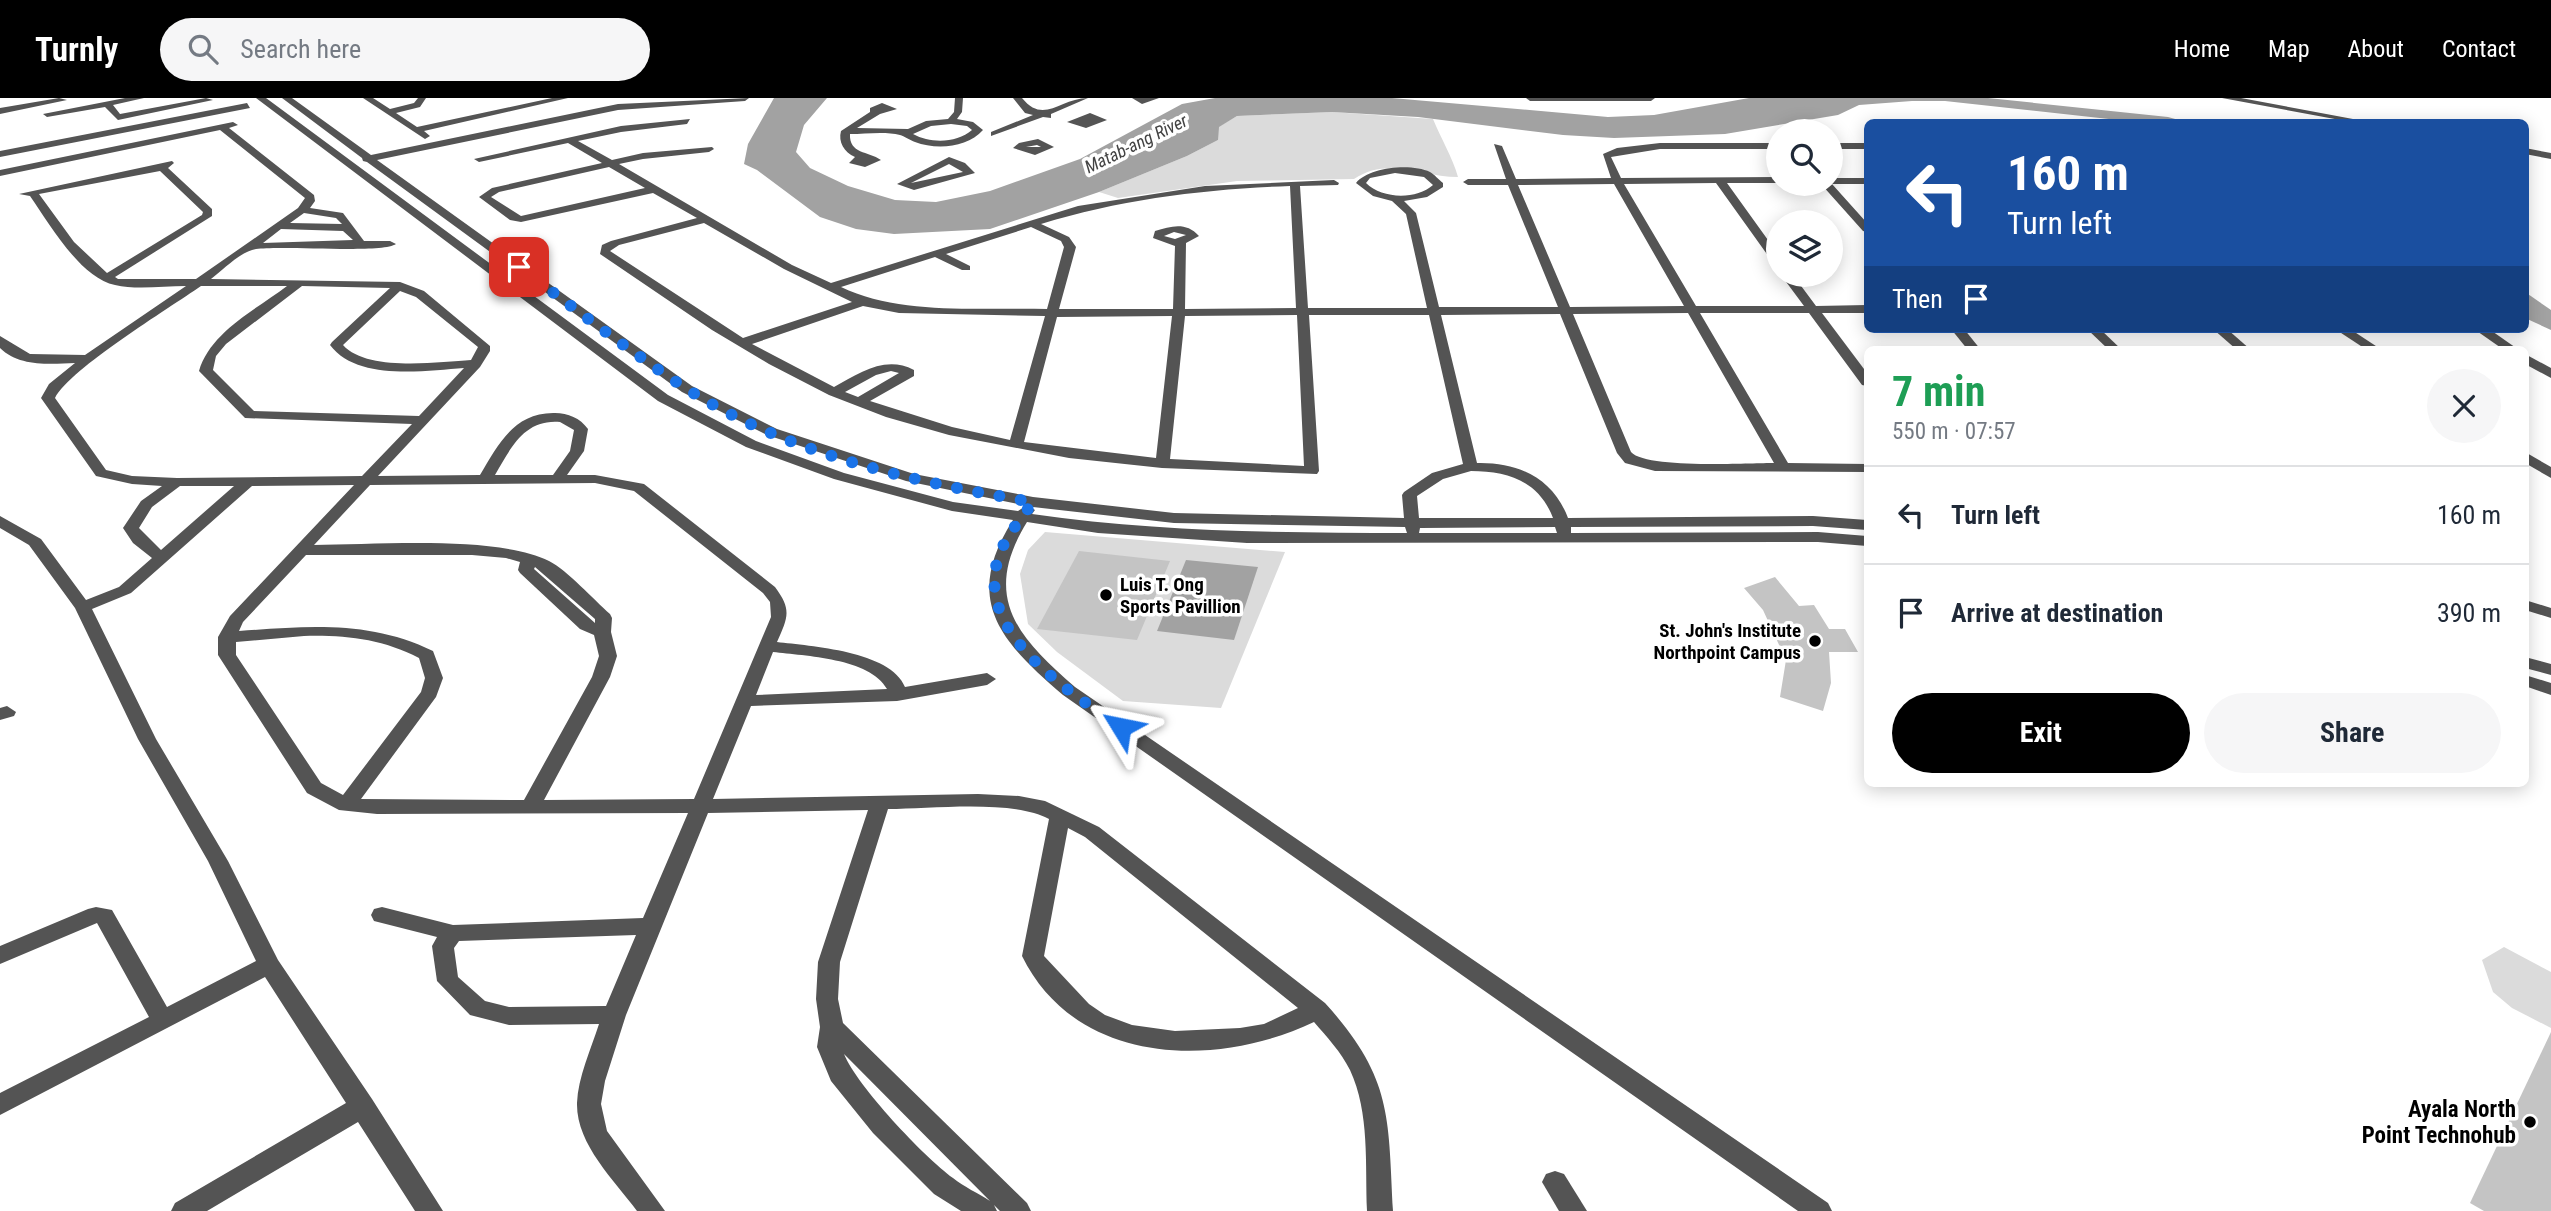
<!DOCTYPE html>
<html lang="en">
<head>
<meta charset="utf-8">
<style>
	:root { --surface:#fff; --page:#f6f6f7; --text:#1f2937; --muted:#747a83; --line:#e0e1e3; --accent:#000 }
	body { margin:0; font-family:"Roboto Condensed",sans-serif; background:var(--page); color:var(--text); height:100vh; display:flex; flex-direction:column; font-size:26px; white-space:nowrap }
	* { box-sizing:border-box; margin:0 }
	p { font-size:23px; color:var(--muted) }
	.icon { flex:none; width:38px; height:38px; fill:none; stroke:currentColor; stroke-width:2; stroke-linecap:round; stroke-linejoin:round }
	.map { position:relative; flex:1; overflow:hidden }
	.details { position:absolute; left:1864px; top:248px; width:665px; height:441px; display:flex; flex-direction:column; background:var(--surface); border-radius:10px; box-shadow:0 4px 18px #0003 }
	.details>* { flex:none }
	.top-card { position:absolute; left:1864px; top:21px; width:665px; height:214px; border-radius:10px; box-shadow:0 4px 18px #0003; background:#1a4fa0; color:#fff; overflow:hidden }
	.fabs { position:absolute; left:1766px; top:21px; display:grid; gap:14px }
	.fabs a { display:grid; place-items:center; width:77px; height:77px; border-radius:50%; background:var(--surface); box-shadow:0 4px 18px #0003; font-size:35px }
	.pin { position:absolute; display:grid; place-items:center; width:60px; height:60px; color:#fff; margin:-30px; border-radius:14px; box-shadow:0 4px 10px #0006 }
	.me { position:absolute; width:77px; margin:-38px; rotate:305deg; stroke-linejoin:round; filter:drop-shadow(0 0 5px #0008) }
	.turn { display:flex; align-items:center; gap:24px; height:147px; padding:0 28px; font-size:32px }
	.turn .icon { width:91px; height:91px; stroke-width:2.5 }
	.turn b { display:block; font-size:49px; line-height:60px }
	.then { display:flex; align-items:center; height:66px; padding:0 28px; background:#0003; gap:14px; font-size:26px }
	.round { display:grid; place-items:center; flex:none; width:74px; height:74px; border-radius:37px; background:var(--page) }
	.head { display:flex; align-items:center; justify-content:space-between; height:119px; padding:0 28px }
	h1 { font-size:42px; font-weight:700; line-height:52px; color:#1e9e55 }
	.button { display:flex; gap:14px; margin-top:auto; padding:14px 28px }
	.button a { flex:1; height:80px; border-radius:42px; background:var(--accent); color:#fff; font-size:28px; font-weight:700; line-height:80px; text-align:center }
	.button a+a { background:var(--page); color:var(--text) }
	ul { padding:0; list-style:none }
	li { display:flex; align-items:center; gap:21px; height:98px; padding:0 28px; border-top:2px solid var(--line) }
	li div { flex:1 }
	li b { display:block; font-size:26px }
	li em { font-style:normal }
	header { display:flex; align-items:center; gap:42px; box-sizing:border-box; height:98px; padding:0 35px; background:var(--accent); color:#fff }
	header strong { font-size:33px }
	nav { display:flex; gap:38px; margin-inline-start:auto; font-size:24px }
	.search { width:490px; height:63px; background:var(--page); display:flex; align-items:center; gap:18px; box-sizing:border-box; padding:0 24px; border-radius:38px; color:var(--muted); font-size:26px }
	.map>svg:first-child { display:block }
</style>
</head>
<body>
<header>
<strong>Turnly</strong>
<div class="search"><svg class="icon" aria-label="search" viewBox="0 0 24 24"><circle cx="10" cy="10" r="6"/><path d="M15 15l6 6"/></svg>Search here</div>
<nav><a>Home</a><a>Map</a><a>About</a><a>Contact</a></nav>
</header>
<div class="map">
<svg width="2551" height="1113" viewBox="0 0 2551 1113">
	<rect width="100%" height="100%" fill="#fff"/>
	<g fill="#dbdbdb">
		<path d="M1332 14 1433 21C1441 41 1452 58 1458 79 1422 79 1388 58 1354 81L1237 83 1118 100 1099 94 1187 58 1218 42V29L1237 18Z"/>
		<polygon points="1045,434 1285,454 1221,610 1123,603 1057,554 1028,526 1020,476 1028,452"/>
		<polygon points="2504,849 2551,874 2551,930 2512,910 2493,894 2482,862"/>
	</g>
	<g fill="#a2a2a2">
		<polygon points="774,0 827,0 804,27 796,54 810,70 848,88 895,102 936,104 990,93 1080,61 1182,6 1215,0 1392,0 1608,19 1654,17 1749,0 1988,0 2168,19 2186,24 2136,24 1945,3 1912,3 1859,7 1838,17 1725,36 1614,40 1563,37 1418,19 1332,14 1237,18 1219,29 1218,42 1187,58 1099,94 990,131 894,136 856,131 820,119 757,72 744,66 748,46"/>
		<polygon points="2525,194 2551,212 2551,232 2525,220"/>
		<polygon points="1186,462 1258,469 1234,542 1157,533"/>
	</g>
	<g fill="#c4c4c4">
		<polygon points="1079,453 1170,463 1137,542 1037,531"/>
		<polygon points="1775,479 1799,508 1814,507 1829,531 1845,531 1858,554 1829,554 1831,585 1823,613 1780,599 1786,562 1763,512 1744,490"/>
		<polygon points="2551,934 2551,1113 2484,1113 2470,1105"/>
	</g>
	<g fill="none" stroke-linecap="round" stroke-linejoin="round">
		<g fill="#545454" fill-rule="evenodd">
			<polygon points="59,0 67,2 0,16 0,10"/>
			<polygon points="125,0 144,0 113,7 120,16 206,0 213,2 118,22 105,9 47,19 43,16"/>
			<path d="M256 0H266L668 297 756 343 844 375 953 404 1018 413 1027 407 1035 412 1032 416C1157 434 1281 435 1407 435L1405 429 1174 425 1033 409 906 383 767 337 682 294 367 64 363 63 362 60 282 0H292L371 57 618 6 749 0 745 3 618 12 377 62 692 288 777 331 914 376 1033 399 1174 415 1404 420 1402 397 1404 394 1432 375 1463 366 1429 217H1309L1319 373 1317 376 1162 370 1069 360 949 337 886 319 829 297 769 266 712 232 600 156 602 147 611 143 697 120 653 95 521 124 510 122 479 99 492 90 602 65 568 45 479 64 474 61 621 28 690 21 687 26 621 34 578 43 612 62 643 55 712 49 714 51 709 54 643 61 619 66 792 167 831 185 1078 108 1205 88 1334 82 1339 85 1338 87 1300 88 1308 210H1427L1406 116 1392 103 1373 98 1356 85C1369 69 1411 65 1430 74 1434 76 1439 82 1443 85V89L1427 99 1404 103 1416 115 1439 209H1558L1508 87H1468L1463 84 1468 81H1506L1494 46 1502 48 1516 81 1611 80 1603 56 1617 50 1660 45H1778V51H1660L1611 59 1621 80 1778 79V85H1727L1778 156V167L1774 166 1716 85 1624 86 1696 208H1804L1781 177H1793L1816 208 1867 207V215H1822L1867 275V288L1862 287 1809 215H1700L1788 365 1867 366V374L1655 373 1625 365 1617 355 1560 216 1441 217 1477 365C1518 364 1553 380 1568 420L1813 418 1867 422V432L1813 428 1571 429V435L1818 434 1867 438V448L1818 444 1247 445 1098 435 1027 424C981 499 1017 539 1075 589L1828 1105 1832 1113H1798L1063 597C1000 543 962 502 1013 422L952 413 834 381 746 349 658 303ZM609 69 645 90 521 118 491 99 499 94ZM1395 75 1424 79 1433 87C1416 102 1382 101 1366 85L1370 80ZM1614 86 1684 208 1570 209 1518 87ZM1290 88 1296 210 1185 211 1186 145 1199 138C1186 124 1172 128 1155 133L1153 140 1175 148 1173 211H1059L1076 149 1069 139 1041 126C1122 101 1206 91 1290 88ZM704 125 784 171 852 204 743 240 610 153 619 147ZM1031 129 1061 143 1064 149 1047 211C981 209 901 218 841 189L935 159 962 172H970V168L946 156ZM1174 134 1186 137 1175 141 1164 138ZM863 208 899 215 1045 218 1010 342 952 329 870 303 914 278V272C885 257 860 275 834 289L752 246ZM1688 215 1774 365C1747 365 1646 371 1631 354L1573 216ZM1297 217 1304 368 1170 361 1185 218ZM1172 218 1156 360 1024 344 1057 219ZM891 273 899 275 858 299 845 294 876 277ZM1471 373C1508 373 1539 383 1553 420H1419L1417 398 1443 381ZM1555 429 1557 435H1419L1420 430Z"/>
			<polygon points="363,0 373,0 390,11 414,5 418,0 426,0 420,9 396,15 417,29 552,0 568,0 424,33 430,38 425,41"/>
			<path d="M955 0H963L962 14 957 21 973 24 983 32C967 50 936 52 915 44 910 42 904 38 900 37 885 33 865 36 850 36 849 56 868 53 881 62L865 69 849 65 855 59C844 54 838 44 841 33L870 14V10L882 5 897 11 880 16 857 30 908 31 926 23 948 21 954 14ZM951 26 967 28 972 32C957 45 931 46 913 36L931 28Z"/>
			<path d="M1013 0H1022C1044 27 1060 0 1088 0L1051 16V20L1043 19 991 38V34L1033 17 1025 15Z"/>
			<polygon points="1132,0 1159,0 1142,6"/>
			<polygon points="1526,0 1655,0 1651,3 1530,3"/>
			<polygon points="2222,0 2241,0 2369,24 2351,24"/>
			<polygon points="247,5 250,10 0,59 0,53"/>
			<polygon points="1090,15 1107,22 1086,30 1067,24"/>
			<path d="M233 24 238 27 229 30 314 97 315 103 310 110 343 115 364 143H390L396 146C381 156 283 147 256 151 241 153 223 172 211 181L400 184 424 193 490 248V253L480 269 378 378 480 377C498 347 514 314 555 315 568 315 580 320 588 331L584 353 567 377H595L644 386 775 489C792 512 788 519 777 544 810 548 891 553 905 589L987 575 996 581 987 587 897 603 751 608 713 701 978 696 1019 698 1045 703 1099 729 1325 905C1393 980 1388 1019 1393 1113H1367C1365 1067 1370 1015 1350 972 1341 954 1327 939 1314 924 1216 971 1076 968 1022 858L1049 721C1012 701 931 711 888 711L840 864 838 901 843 925 1027 1105 1031 1113H1000L994 1107 997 1113H961L934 1096 873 1035 831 983 817 949 820 929 816 901 818 864 868 712 708 715 626 917 605 983 601 1006 607 1033 665 1113H637C614 1082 576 1046 577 1005 578 979 591 951 599 926L509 927 470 917 437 883 432 848 437 839 374 823 371 817 374 811 382 809 453 827 643 820 688 715 377 716 339 712 307 695 218 557V539L230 518 354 387 252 388 131 495 92 511 156 641 228 763 278 862 372 1001 443 1113H415L358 1024 207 1113H171L175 1105 346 1005 265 879 0 1017V995L149 919 97 825 0 866V848L88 811 96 809 112 812 167 909 256 863 208 763 138 641 75 510 29 447 0 430V418L41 441 86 502 119 489 152 460 133 445 123 430 141 403 162 388 132 386 96 378 41 300 49 286 75 265C50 266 19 269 0 250V238L30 256 85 257 186 188C163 188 136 192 115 187 80 180 49 125 30 98L19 96 172 63 174 65 168 70 212 111V118L115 179 118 181H196L298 110 305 100 220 32 0 78V72ZM160 73 203 114 202 117 107 175 74 144 39 96ZM304 115 336 120 342 126 290 125ZM281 131 343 133 353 142 263 145ZM201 188H287C257 211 210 234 199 273L245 320 412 326 362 378 177 380 132 378 106 372 55 300C71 270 168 211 201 188ZM302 188 390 190 332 244 330 247C357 283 423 273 464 270L419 318 254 313 213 272 216 258 226 246ZM400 193 416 199 478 249 471 262C438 264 367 274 343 247ZM560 324 574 332 570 353 553 377H495C511 350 524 321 560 324ZM595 385 634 393 763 495 770 504 771 519 694 701 544 702 610 579 617 558 611 534 612 520 610 516C594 502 567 472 549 463 497 437 376 447 314 447L370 387ZM180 388H234L161 452 139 430 152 409ZM306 457H472L506 460 520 464 518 472 520 475 580 531 594 537 599 558 592 579 524 702 361 701 436 599 443 580 433 553C370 522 307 528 239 533L243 524ZM535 469 595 521V525L534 471ZM304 538C346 537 382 541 419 560L425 580 421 594 343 697 321 685 236 557V544ZM773 554C805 558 870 560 887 591L756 597ZM1068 730 1085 739 1298 910 1264 926 1240 930 1175 933 1132 927 1105 917 1089 906 1044 858ZM636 837 606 908 509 909 485 903 458 879 454 850 459 843ZM844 956 990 1103C978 1095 964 1089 953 1080 924 1059 857 988 844 956Z"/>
			<path d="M1038 41 1054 49 1035 57 1013 50 1019 45ZM1037 47 1041 49H1026Z"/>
			<rect x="1830" y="45" width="37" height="6"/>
			<polygon points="2525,50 2551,55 2551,61 2525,56"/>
			<path d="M949 59 965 65 975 75 914 92 897 86ZM949 66 963 74 911 85Z"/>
			<polygon points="1830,80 1867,80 1867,86 1832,86 1867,125 1867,134 1863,133 1821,86 1830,86"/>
			<polygon points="1951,231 1964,231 1981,252 1968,252"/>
			<polygon points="2087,231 2100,231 2122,252 2109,252"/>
			<polygon points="2213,231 2227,231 2251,252 2237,252"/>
			<polygon points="2335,231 2350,231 2382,252 2367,252"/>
			<polygon points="2474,231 2489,231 2519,252 2504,252"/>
			<polygon points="2525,256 2551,270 2551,280 2525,266"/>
			<polygon points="2525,354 2551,369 2551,380 2525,365"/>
			<polygon points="2525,502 2551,510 2551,520 2525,512"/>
			<polygon points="2525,559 2551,566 2551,577 2525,570"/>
			<polygon points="2525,577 2551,585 2551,597 2525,588"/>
			<polygon points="7,608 16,614 14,618 0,622 0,610"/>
			<polygon points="1555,1073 1564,1076 1587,1113 1559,1113 1542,1084 1546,1076"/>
		</g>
	</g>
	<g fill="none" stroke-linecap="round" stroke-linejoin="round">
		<path stroke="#1a73e8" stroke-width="12" stroke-dasharray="0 21.6" d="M519 169C574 210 629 253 687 291 789 357 915 384 1033 404 1023 418 1011 432 1003 448 964 529 1067 592 1121 629"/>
	</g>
	<g fill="#000" stroke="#fff" stroke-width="2.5">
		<circle cx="1106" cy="497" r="7"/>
		<circle cx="1815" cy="543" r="7"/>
		<circle cx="2530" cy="1024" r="7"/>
	</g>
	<g text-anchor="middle" stroke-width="7" stroke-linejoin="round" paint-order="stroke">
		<g font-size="18" font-style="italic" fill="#434343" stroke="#fff">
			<text transform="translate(1136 46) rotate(-26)" y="6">Matab-ang River</text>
		</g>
		<g font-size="19" font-weight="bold" fill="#000" stroke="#fff" text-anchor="start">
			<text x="1120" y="493">Luis T. Ong<tspan x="1120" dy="22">Sports Pavillion</tspan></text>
			<text x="1801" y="539" text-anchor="end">St. John's Institute<tspan x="1801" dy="22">Northpoint Campus</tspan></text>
		</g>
		<g font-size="23" font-weight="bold" fill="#000" stroke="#fff" text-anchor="end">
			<text x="2516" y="1019">Ayala North<tspan x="2516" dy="26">Point Technohub</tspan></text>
		</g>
	</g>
</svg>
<div class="fabs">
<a><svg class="icon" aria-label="search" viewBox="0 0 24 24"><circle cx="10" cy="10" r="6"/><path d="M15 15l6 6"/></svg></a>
<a><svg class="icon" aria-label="layers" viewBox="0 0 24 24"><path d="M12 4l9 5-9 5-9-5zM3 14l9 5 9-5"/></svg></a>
</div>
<div class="pin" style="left:519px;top:169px;background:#d93025"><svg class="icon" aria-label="arrive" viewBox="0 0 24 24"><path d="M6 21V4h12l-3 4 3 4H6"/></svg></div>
<svg class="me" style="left:1121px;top:629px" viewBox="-20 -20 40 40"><path d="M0-17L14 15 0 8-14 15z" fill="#1a73e8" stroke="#fff" stroke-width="4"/></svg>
<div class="top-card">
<div class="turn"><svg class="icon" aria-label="left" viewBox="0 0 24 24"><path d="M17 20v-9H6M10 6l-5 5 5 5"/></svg><div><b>160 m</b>Turn left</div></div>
<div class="then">Then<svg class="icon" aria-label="arrive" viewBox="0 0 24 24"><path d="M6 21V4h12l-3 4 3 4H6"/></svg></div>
</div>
<section class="details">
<div class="head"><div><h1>7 min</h1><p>550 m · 07:57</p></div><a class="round"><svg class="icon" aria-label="close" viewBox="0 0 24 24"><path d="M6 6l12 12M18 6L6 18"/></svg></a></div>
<ul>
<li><svg class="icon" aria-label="left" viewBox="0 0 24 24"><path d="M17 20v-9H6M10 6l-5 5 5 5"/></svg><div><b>Turn left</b></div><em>160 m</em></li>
<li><svg class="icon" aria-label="arrive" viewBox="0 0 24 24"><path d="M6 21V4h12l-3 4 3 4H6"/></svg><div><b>Arrive at destination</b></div><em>390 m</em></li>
</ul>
<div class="button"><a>Exit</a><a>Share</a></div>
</section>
</div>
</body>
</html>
